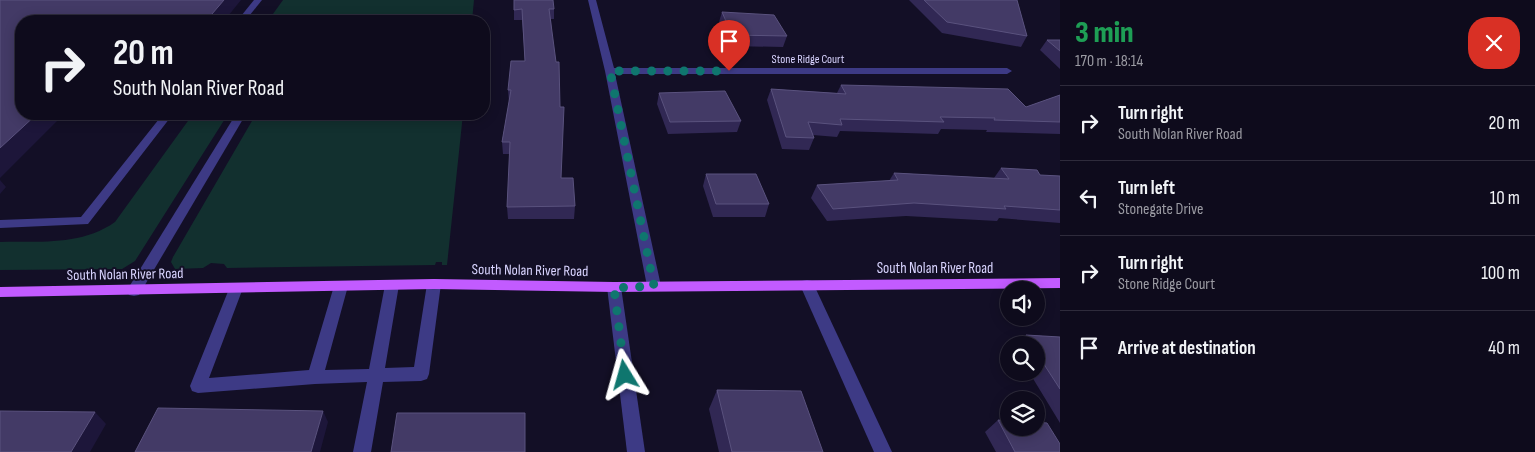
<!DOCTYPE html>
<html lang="en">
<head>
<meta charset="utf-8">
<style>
	:root { --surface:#0e0b1c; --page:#1c1929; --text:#f1f3f6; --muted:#9b9ba3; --line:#2e2b3b }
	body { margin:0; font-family:"Sofia Sans Condensed",sans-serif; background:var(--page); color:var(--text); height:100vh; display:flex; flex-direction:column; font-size:19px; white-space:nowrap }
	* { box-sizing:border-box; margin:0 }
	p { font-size:16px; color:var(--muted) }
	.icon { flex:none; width:28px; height:28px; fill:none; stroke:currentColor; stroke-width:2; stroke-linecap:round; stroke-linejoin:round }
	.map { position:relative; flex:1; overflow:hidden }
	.side { display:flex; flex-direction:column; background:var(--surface); width:475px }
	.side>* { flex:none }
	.hud { position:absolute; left:15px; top:15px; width:475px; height:105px; border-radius:20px; box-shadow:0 2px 12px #0003,0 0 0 1px var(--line); background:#0e0b1c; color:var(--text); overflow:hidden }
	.fabs { position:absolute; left:1000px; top:281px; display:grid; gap:10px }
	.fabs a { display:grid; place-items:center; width:45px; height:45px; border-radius:50%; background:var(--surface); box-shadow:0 2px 12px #0003,0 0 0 1px var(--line); font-size:25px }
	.pin { position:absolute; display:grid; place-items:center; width:42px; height:42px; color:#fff; margin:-51px -21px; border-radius:50% 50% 50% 0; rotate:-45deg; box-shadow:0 0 5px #0007 }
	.pin .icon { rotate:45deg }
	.me { position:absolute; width:55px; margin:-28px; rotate:352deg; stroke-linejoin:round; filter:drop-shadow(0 0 4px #0008) }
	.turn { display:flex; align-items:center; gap:18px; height:105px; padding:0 15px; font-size:22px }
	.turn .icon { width:65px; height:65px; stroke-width:2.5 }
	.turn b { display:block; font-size:35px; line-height:42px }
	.round { display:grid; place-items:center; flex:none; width:52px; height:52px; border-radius:20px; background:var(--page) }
	.head { display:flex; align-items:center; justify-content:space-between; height:85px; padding:0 15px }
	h1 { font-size:30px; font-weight:800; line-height:38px; color:#1e9e55 }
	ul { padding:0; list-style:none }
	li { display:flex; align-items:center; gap:15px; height:75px; padding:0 15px; border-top:1px solid var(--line) }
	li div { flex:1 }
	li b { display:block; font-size:19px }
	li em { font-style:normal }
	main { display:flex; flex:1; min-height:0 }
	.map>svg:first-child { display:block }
</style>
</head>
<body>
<main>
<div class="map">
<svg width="1060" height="452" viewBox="0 0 1060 452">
	<rect width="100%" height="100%" fill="#130f26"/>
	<g fill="#12302f">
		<polygon points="283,0 474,0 472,21 268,21"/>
		<path d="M193 114H228L135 261 122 269 0 270V242C40 241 81 246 115 222Z"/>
		<polygon points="256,114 463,114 447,265 442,265 442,262 436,262 435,265 227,268 224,264 211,263 203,268 175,269 171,262 173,257"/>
	</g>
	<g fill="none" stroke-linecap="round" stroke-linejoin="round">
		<g fill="#3d3a85" fill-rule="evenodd">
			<polygon points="254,0 262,0 245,21 237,21"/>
			<polygon points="588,0 596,0 614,68 1007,68 1012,71 1007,74 615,74 661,286 659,290 654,291 649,290 647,286 605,71"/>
			<polygon points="163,114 173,114 88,224 0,228 0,220 81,217"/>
			<polygon points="236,114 246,114 139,295 134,296 129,295 127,291 129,287"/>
			<polygon points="434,279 439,280 441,284 429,374 427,379 421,381 383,382 371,452 353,452 367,382 315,384 198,393 192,391 190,386 231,284 236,283 241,284 243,288 209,378 309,370 334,286 336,282 341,281 346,282 348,286 325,370 369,369 385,285 387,281 392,280 397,281 399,285 385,368 414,367 427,284 429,280"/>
			<polygon points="807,280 812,281 814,285 892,452 874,452 800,285 802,281"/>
			<polygon points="614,282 619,283 621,287 645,452 627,452 607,287 609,283"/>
		</g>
		<polygon fill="#c25bff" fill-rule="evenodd" points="1060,278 1060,288 614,292 434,289 0,297 0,287 434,279 614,282"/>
	</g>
	<g fill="#312854">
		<polygon points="514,0 554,9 554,19 551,19 561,178 575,206 574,219 508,219 507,207 510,154 503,154 502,142 509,102 508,90 525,61 522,20 514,20"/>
		<polygon points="909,0 1017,0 1027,36 1021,47 942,33"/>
		<polygon points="722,12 787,36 783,47 729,46 719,22"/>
		<polygon points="1047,40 1060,40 1060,69 1040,50"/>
		<polygon points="841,85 1026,107 1060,95 1060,134 986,132 987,130 941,129 938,134 840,131 837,137 813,135 814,138 809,150 782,149 767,100 771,89 837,93"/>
		<polygon points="659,93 741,121 737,132 668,134 657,104"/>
		<polygon points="1001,168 1040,175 1060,176 1060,223 999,218 997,221 906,216 827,221 811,198 817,185 889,181 894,173 994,178"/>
		<polygon points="706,174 769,204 765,217 713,217 703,186"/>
		<polygon points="1026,335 1060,337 1060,423 1029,372 1036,372 1036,345 1016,345"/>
		<polygon points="717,390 823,452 719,452 709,409"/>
		<polygon points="998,420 1060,452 996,452 985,432"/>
	</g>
	<g fill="#1d163a">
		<polygon points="224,0 241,0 224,21 206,21"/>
		<polygon points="31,114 54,114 58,120 0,178 0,148"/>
		<polygon points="0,180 6,187 0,194"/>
		<polygon points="323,411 328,422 320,452 311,452"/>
		<polygon points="95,412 106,424 90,452 71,452"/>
	</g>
	<g fill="#433a66" stroke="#5a527e">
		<polygon points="0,0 224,0 206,21 21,21 21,114 37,114 0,148"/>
		<polygon points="514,0 553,0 554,9 549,9 556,62 559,62 560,107 564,107 561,178 573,178 575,206 507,207 510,142 502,142 511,90 508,90 511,61 525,61 522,9 514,10"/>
		<polygon points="924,0 1017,0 1027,36 947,22"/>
		<polygon points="722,12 774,15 787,36 732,35"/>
		<polygon points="1047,40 1060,40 1060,51"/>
		<polygon points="841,85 1008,89 1026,107 1060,95 1060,122 994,120 995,118 940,117 944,122 840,119 842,125 808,122 814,138 786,137 771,89 846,94"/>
		<polygon points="725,91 741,121 670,122 659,93"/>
		<polygon points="1001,168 1037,170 1040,175 1060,176 1060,210 1004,206 1006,209 914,203 833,209 817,185 898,180 894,173 1009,179"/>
		<polygon points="706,174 756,174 769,204 716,204"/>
		<polygon points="1026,335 1060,337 1060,389 1036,352 1036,345 1032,345"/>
		<polygon points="717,390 801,391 823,452 732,452"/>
		<polygon points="158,408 323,411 311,452 135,452"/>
		<polygon points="0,411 95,412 71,452 0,452"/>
		<polygon points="397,413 525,413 525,452 391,452"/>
		<polygon points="998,420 1009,421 1009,428 1036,428 1036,422 1047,423 1060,444 1060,452 1015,452"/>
	</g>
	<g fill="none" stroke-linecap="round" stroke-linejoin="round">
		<polyline stroke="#0f766e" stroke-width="9" stroke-dasharray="0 16.2" points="625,375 614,288 654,286 610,71 729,71"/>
	</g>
	<g text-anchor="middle" stroke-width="4" stroke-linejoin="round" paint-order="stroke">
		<g font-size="12" fill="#d9d4ff" stroke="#130f26">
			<text x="808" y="63">Stone Ridge Court</text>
		</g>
		<g font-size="15" fill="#d9d4ff" stroke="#130f26">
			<text x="935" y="273">South Nolan River Road</text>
			<text transform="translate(530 270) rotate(1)" y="5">South Nolan River Road</text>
			<text transform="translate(125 274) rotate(-1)" y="5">South Nolan River Road</text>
		</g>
	</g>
</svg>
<div class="fabs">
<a><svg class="icon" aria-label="sound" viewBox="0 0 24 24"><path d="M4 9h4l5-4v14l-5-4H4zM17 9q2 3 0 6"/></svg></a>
<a><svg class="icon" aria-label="search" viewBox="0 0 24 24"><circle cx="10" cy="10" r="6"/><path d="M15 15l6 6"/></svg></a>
<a><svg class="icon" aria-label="layers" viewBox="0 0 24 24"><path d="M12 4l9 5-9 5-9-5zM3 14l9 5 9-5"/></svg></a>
</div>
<div class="pin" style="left:729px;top:71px;background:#d93025"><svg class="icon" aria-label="arrive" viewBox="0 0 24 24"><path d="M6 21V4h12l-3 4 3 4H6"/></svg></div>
<svg class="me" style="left:625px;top:375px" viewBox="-20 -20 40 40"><path d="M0-17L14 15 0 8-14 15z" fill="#0f766e" stroke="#fff" stroke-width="4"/></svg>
<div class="hud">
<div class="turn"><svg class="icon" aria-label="right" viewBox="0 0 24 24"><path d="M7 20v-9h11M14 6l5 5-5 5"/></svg><div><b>20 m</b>South Nolan River Road</div></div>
</div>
</div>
<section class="side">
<div class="head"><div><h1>3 min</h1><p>170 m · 18:14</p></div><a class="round" style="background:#d93025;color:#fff"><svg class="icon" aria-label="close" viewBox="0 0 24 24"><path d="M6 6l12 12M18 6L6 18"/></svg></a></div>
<ul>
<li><svg class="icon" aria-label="right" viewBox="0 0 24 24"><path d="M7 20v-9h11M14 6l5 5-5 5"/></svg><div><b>Turn right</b><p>South Nolan River Road</p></div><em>20 m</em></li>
<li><svg class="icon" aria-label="left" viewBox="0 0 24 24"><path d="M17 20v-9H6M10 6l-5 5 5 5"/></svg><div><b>Turn left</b><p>Stonegate Drive</p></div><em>10 m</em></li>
<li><svg class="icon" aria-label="right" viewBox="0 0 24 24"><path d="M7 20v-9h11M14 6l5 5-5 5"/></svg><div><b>Turn right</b><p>Stone Ridge Court</p></div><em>100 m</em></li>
<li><svg class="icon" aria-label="arrive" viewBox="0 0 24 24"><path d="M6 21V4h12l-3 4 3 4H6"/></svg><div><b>Arrive at destination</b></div><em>40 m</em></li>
</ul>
</section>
</main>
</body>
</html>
